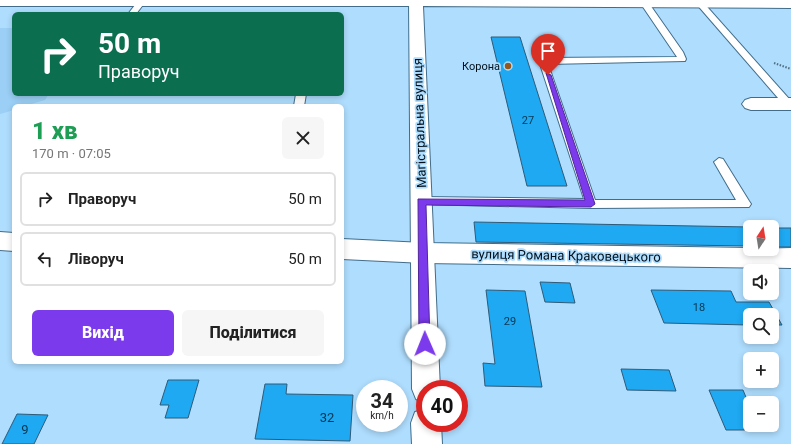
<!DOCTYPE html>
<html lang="uk">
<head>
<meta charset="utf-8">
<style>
	:root { --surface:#fff; --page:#f6f6f6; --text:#222; --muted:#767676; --line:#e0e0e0; --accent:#7c3aed }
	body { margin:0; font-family:Roboto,sans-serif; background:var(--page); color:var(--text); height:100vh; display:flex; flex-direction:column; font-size:15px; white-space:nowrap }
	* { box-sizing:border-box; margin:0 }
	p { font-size:13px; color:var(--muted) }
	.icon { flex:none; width:22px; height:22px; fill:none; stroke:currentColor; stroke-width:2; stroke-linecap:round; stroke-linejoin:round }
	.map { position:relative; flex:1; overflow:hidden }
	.panel { position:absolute; left:12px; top:104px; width:332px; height:260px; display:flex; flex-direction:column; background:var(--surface); border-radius:6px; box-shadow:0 2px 6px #0003 }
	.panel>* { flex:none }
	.banner { position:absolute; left:12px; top:12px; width:332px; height:84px; border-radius:6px; box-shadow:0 2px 6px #0003; background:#0b6e4f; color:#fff; overflow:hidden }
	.needle { width:26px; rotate:12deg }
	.controls { position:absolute; left:743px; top:220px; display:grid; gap:8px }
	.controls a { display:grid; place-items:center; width:36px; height:36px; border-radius:6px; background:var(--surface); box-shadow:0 2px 6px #0003; font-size:20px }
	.speed { position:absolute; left:356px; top:380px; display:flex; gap:8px; font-size:20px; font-weight:700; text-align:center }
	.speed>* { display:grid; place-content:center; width:52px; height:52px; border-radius:50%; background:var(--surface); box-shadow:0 2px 6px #0003; line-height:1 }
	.speed small { font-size:10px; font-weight:400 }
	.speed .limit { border:6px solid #d22; background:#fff; color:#111 }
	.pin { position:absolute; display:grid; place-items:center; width:34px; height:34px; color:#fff; margin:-41px -17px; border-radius:50% 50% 50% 0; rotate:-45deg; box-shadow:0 0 4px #0007 }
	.pin .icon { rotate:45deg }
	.me { position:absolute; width:44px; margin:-22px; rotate:359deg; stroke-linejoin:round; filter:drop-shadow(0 0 3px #0008) }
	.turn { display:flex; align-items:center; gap:14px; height:84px; padding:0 20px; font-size:18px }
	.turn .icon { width:52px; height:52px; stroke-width:2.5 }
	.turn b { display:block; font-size:28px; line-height:34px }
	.round { display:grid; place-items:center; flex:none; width:42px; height:42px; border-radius:6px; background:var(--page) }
	.overview { display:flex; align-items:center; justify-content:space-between; height:68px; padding:0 20px }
	h1 { font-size:24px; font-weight:800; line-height:30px; color:#1e9e55 }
	.action { display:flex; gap:8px; margin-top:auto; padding:8px 20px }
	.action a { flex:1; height:46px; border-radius:6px; background:var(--accent); color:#fff; font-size:16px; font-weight:800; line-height:46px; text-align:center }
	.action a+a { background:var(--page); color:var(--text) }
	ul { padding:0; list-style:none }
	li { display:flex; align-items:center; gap:12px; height:54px; margin:0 8px 6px; padding:0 12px; border:2px solid var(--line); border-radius:6px }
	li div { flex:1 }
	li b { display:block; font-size:15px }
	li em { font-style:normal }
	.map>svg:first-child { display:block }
</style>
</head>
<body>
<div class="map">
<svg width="791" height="444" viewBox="0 0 791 444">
	<rect width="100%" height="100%" fill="#afddfe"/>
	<polygon fill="#9bcff5" points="0,28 14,28 14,94 49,94 45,100 25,106 14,106 14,110 0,114"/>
	<g fill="#1ea9f2" stroke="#305a77">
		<polygon points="491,37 520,37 567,186 527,186"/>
		<polygon points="474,222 750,227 750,246 476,242"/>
		<rect x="772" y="228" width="19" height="19"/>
		<polygon points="540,282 570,283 575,303 545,302"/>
		<polygon points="486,290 525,291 542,387 485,386 483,363 495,364"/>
		<polygon points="651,290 731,291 736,302 769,302 782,325 772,325 772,315 750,315 750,324 748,325 664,323"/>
		<polygon points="621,369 669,370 676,391 627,390"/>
		<polygon points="168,380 199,380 188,418 165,418 169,405 160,405"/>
		<polygon points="265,384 287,384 286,394 353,395 350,441 255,439"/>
		<polygon points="709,390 743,390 750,407 750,430 726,430"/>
		<polygon points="17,414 48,415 34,444 2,444"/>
	</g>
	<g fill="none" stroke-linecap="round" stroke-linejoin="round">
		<g stroke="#426d8a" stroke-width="2">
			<g id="lane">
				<polygon points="139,0 146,1 136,14 128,14"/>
				<polygon points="693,0 701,0 791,101 791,106 785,106"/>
				<polygon points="642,2 648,2 683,52 686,59 685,61 548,64 595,200 736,200 714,162 719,158 723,159 749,201 751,204 749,207 591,208 417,204 415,201 417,198 421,197 584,199 539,61 543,58 677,57 641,4"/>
				<polygon points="296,94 306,94 304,106 294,106"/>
			</g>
		</g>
		<g stroke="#426d8a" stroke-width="2">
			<g id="street">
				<polygon points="0,0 421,0 423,2 421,5 416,6 0,6"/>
				<polygon points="751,98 791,98 791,110 751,110 745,108 742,104 745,100"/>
				<polygon points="0,232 14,233 14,251 0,250"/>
				<polygon points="342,239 424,243 750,248 750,249 791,248 791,268 424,263 342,259"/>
			</g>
		</g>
		<g stroke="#426d8a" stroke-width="2">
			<g id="secondary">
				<polygon points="409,0 791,0 791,8 423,6 440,389 425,389 425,403 416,399 412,389"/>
				<polygon points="425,409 425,423 441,423 442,444 412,444 411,423 415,412"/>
			</g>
		</g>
		<polyline stroke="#526f84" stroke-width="2" stroke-dasharray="1.5 1.5" stroke-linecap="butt" points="774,63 791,69"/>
		<use href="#lane" fill="#fff" fill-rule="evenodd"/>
		<use href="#street" fill="#fff" fill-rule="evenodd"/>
		<use href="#secondary" fill="#fff" fill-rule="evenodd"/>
	</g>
	<polygon fill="#7c3aed" stroke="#51269a" points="546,73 551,75 595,204 591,207 426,205 430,344 429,347 425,349 421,347 419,344 418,199 585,200"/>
	<circle fill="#95571c" stroke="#afddfe" stroke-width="1.5" cx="508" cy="66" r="4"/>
	<g text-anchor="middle" stroke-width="3.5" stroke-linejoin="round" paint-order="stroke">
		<g font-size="11" fill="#02101b" stroke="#afddfe" text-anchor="end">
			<text x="500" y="70">Корона</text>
		</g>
		<g font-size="11" fill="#093651">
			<text x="528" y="124">27</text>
			<text x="699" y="311">18</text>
			<text x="510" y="325">29</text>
		</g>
		<g font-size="13" fill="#02101b" stroke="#afddfe">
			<text transform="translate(419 123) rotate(-92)" y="5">Магістральна вулиця</text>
			<text transform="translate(566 255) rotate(1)" y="5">вулиця Романа Краковецького</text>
		</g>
		<g font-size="13" fill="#093651">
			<text x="327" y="422">32</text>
			<text x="25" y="434">9</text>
		</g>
	</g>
</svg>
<div class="controls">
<a><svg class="needle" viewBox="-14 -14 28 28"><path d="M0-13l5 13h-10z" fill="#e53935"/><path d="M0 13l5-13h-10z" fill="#767676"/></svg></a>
<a><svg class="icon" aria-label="sound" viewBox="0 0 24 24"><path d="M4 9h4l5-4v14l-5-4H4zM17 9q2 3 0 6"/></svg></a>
<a><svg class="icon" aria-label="search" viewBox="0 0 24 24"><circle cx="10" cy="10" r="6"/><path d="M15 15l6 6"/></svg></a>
<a>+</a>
<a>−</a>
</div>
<div class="speed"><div>34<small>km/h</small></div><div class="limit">40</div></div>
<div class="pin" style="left:548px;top:75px;background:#d93025"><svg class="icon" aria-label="arrive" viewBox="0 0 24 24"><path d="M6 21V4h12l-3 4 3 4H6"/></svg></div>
<svg class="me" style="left:425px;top:344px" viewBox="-20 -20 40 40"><circle r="19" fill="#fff"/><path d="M0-13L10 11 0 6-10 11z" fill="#7c3aed"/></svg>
<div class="banner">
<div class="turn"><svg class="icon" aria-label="right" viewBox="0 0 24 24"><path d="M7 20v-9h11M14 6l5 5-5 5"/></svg><div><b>50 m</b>Праворуч</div></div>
</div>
<section class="panel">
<div class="overview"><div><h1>1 хв</h1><p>170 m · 07:05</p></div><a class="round"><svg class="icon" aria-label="close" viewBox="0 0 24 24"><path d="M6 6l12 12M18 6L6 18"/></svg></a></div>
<ul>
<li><svg class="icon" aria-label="right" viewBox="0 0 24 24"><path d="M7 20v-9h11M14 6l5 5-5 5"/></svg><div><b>Праворуч</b></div><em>50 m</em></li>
<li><svg class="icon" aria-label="left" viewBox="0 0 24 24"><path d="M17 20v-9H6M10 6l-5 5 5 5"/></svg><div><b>Ліворуч</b></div><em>50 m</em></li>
</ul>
<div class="action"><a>Вихід</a><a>Поділитися</a></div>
</section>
</div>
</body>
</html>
